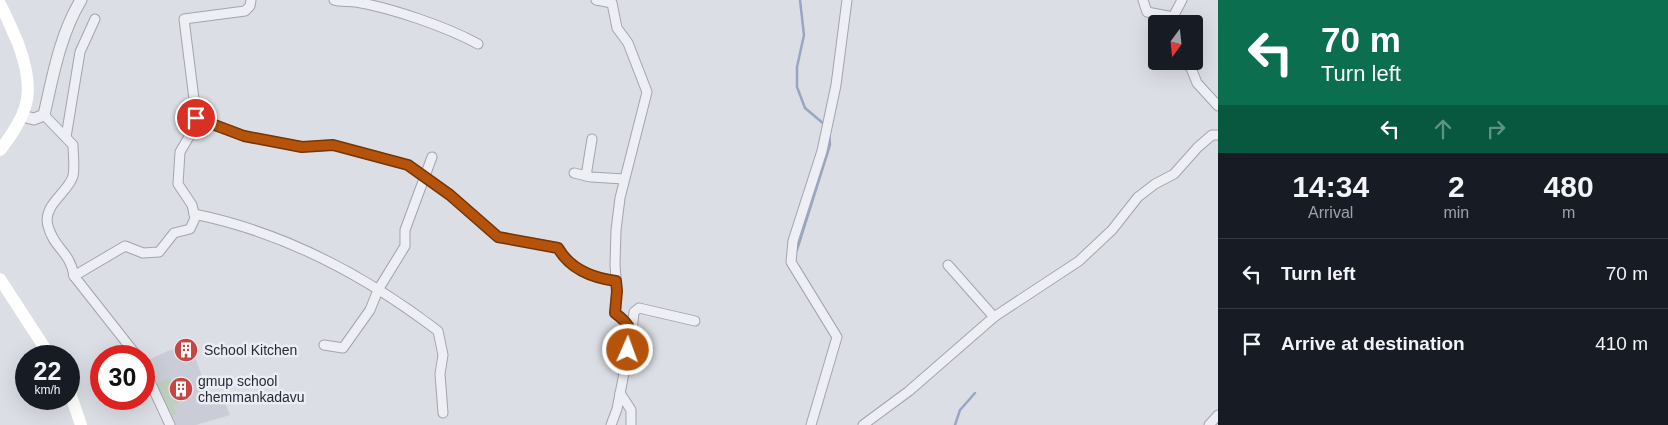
<!DOCTYPE html>
<html lang="en">
<head>
<meta charset="utf-8">
<style>
	:root { --surface:#171b24; --page:#242831; --text:#f1f3f6; --muted:#9ea1a6; --line:#363941 }
	body { margin:0; font-family:Arial,sans-serif; background:var(--page); color:var(--text); height:100vh; display:flex; flex-direction:column; font-size:19px; white-space:nowrap }
	* { box-sizing:border-box; margin:0 }
	p { font-size:16px; color:var(--muted) }
	.icon { flex:none; width:28px; height:28px; fill:none; stroke:currentColor; stroke-width:2; stroke-linecap:round; stroke-linejoin:round }
	.map { position:relative; flex:1; overflow:hidden }
	.details { display:flex; flex-direction:column; background:var(--surface); width:450px }
	.details>* { flex:none }
	.hud { background:#0b6e4f; color:#fff; overflow:hidden }
	.needle { width:32px; rotate:195deg }
	.fabs { position:absolute; left:1148px; top:15px; display:grid; gap:10px }
	.fabs a { display:grid; place-items:center; width:55px; height:55px; border-radius:5px; background:var(--surface); box-shadow:0 5px 20px #0002; font-size:25px }
	.speed { position:absolute; left:15px; top:345px; display:flex; gap:10px; font-size:25px; font-weight:700; text-align:center }
	.speed>* { display:grid; place-content:center; width:65px; height:65px; border-radius:50%; background:var(--surface); box-shadow:0 5px 20px #0002; line-height:1 }
	.speed small { font-size:12px; font-weight:400 }
	.speed .limit { border:8px solid #d22; background:#fff; color:#111 }
	.pin { position:absolute; display:grid; place-items:center; width:42px; height:42px; color:#fff; margin:-21px; border:2px solid #fff; border-radius:50%; box-shadow:0 1px 5px #0007 }
	.me { position:absolute; width:55px; margin:-28px; rotate:2deg; stroke-linejoin:round; filter:drop-shadow(0 0 4px #0008) }
	.turn { display:flex; align-items:center; gap:18px; height:105px; padding:0 20px; font-size:22px }
	.turn .icon { width:65px; height:65px; stroke-width:2.5 }
	.turn b { display:block; font-size:35px; line-height:42px }
	.lanes { display:flex; align-items:center; height:48px; padding:0 20px; background:#0003; justify-content:center; gap:25px; direction:ltr }
	.lanes .off { opacity:.35 }
	.eta { display:flex; justify-content:space-evenly; align-items:center; height:85px; text-align:center }
	.eta b { font-size:30px; font-weight:800; line-height:35px }
	ul { padding:0; list-style:none }
	li { display:flex; align-items:center; gap:15px; height:70px; padding:0 20px; border-top:1px solid var(--line) }
	li div { flex:1 }
	li b { display:block; font-size:19px }
	li em { font-style:normal }
	main { display:flex; flex:1; min-height:0 }
	.map>svg:first-child { display:block }
</style>
</head>
<body>
<main>
<div class="map">
<svg width="1218" height="425" viewBox="0 0 1218 425">
	<rect width="100%" height="100%" fill="#dcdee5"/>
	<polygon fill="#cacdd7" points="191,345 209,397 221,394 230,415 196,425 173,425 146,368 146,361 170,350"/>
	<polygon fill="#bfcfbd" points="170,377 180,402 174,406 176,414 172,415 156,384"/>
	<g fill="none" stroke-linecap="round" stroke-linejoin="round">
		<g stroke="#98a6c4" stroke-width="2.5">
			<polyline points="800,0 804,35 797,67 797,87 805,108 824,124"/>
			<polyline points="797,250 830,145 829,131"/>
			<polyline points="955,425 960,410 975,393"/>
		</g>
		<g stroke="#a2a4af" stroke-width="11">
			<g id="minor">
				<path d="M334 0C340 2 349 1 356 2 392 8 447 27 478 44"/>
				<polyline points="596,0 612,3 617,28 628,43 647,92 620,198 616,230 615,265 617,291 615,313 627,322 632,332 617,409 611,425"/>
				<polyline points="1143,0 1147,12 1173,17"/>
				<polyline points="1174,24 1173,17 1182,0"/>
				<polyline points="1182,61 1191,68 1197,83 1218,106"/>
				<path d="M44 115 73 145C73 154 75 167 73 176 68 193 42 205 48 226 54 249 70 251 74 276"/>
				<path d="M196 118 244 136 302 147 333 145 408 165 450 195 498 237 559 248C570 269 593 278 616 281"/>
				<polyline points="66,137 80,52 95,19"/>
				<polyline points="574,173 591,177 624,179"/>
				<polyline points="586,176 592,139"/>
				<path d="M194 214C283 232 366 276 438 331L443 355 440 374 443 413"/>
				<polyline points="948,265 994,317"/>
				<polyline points="74,276 125,246 143,253 159,252 174,233 190,229 195,218 192,205 178,184 180,152 197,123 184,19 245,11 250,6 251,0"/>
				<polyline points="74,276 137,356"/>
				<polyline points="632,332 634,312 639,308 695,321"/>
				<polyline points="324,345 343,348 370,310 378,290 405,246 405,230 432,157"/>
				<polyline points="144,369 170,425"/>
				<polyline points="620,393 631,410 631,425"/>
				<polyline points="811,425 837,337 791,262 793,241 822,151 836,85 847,0"/>
				<polyline points="863,425 909,391 994,317 1079,261 1112,230 1138,197 1155,184 1174,174 1198,147 1212,135 1218,135"/>
				<polyline points="1209,425 1218,415"/>
			</g>
		</g>
		<g stroke="#a2a4af" stroke-width="13">
			<path id="tertiary" d="M22 116 34 119 44 115C53 75 60 35 81 0"/>
		</g>
		<use href="#minor" stroke="#eeeff4" stroke-width="9"/>
		<use href="#tertiary" stroke="#eeeff4" stroke-width="11"/>
		<g stroke="#fff" stroke-width="12">
			<path d="M0 4C7 17 12 30 18 43 35 89 31 111 0 150"/>
			<polyline points="0,279 50,356"/>
			<polyline points="69,390 81,425"/>
		</g>
	</g>
	<g fill="none" stroke-linecap="round" stroke-linejoin="round">
		<g stroke="#753606" stroke-width="12">
			<path id="route" d="M196 118 244 136 302 147 333 145 408 165 450 195 498 237 558 248C570 269 593 278 616 281L617 291 615 313C632 326 632 329 628 350"/>
		</g>
		<use href="#route" stroke="#b45309" stroke-width="9"/>
	</g>
	<defs>
		<g id="building-disc" transform="scale(1.25)"><circle r="9.5" fill="#c74644" stroke="#ebedf3"/><path d="M-4-6H4V6H1V3H-1V6H-4ZM-2.5-4.3h1.7v1.8h-1.7ZM.8-4.3h1.7v1.8H.8ZM-2.5-1h1.7V.8h-1.7ZM.8-1h1.7V.8H.8Z" fill="#fff"/></g>
	</defs>
	<g fill-rule="evenodd">
		<use href="#building-disc" x="186" y="350"/>
		<use href="#building-disc" x="181" y="389"/>
	</g>
	<g text-anchor="middle" stroke-width="5" stroke-linejoin="round" paint-order="stroke">
		<g font-size="14" fill="#262a3b" stroke="#ebedf3" text-anchor="start">
			<text x="204" y="355">School Kitchen</text>
			<text x="198" y="386">gmup school<tspan x="198" dy="16">chemmankadavu</tspan></text>
		</g>
	</g>
</svg>
<div class="fabs">
<a><svg class="needle" viewBox="-14 -14 28 28"><path d="M0-13l5 13h-10z" fill="#e53935"/><path d="M0 13l5-13h-10z" fill="#9ea1a6"/></svg></a>
</div>
<div class="speed"><div>22<small>km/h</small></div><div class="limit">30</div></div>
<div class="pin" style="left:196px;top:118px;background:#d93025"><svg class="icon" aria-label="arrive" viewBox="0 0 24 24"><path d="M6 21V4h12l-3 4 3 4H6"/></svg></div>
<svg class="me" style="left:628px;top:350px" viewBox="-20 -20 40 40"><circle r="17" fill="#b45309" stroke="#fff" stroke-width="3"/><path d="M0-11L8 9 0 5-8 9z" fill="#fff"/></svg>
</div>
<section class="details">
<div class="hud">
<div class="turn"><svg class="icon" aria-label="left" viewBox="0 0 24 24"><path d="M17 20v-9H6M10 6l-5 5 5 5"/></svg><div><b>70 m</b>Turn left</div></div>
<div class="lanes"><svg class="icon" aria-label="left" viewBox="0 0 24 24"><path d="M17 20v-9H6M10 6l-5 5 5 5"/></svg><svg class="icon off" aria-label="ahead" viewBox="0 0 24 24"><path d="M12 20V5M6 11l6-6 6 6"/></svg><svg class="icon off" aria-label="right" viewBox="0 0 24 24"><path d="M7 20v-9h11M14 6l5 5-5 5"/></svg></div>
</div>
<div class="eta">
<div><b>14:34</b><p>Arrival</p></div>
<div><b>2</b><p>min</p></div>
<div><b>480</b><p>m</p></div>
</div>
<ul>
<li><svg class="icon" aria-label="left" viewBox="0 0 24 24"><path d="M17 20v-9H6M10 6l-5 5 5 5"/></svg><div><b>Turn left</b></div><em>70 m</em></li>
<li><svg class="icon" aria-label="arrive" viewBox="0 0 24 24"><path d="M6 21V4h12l-3 4 3 4H6"/></svg><div><b>Arrive at destination</b></div><em>410 m</em></li>
</ul>
</section>
</main>
</body>
</html>
